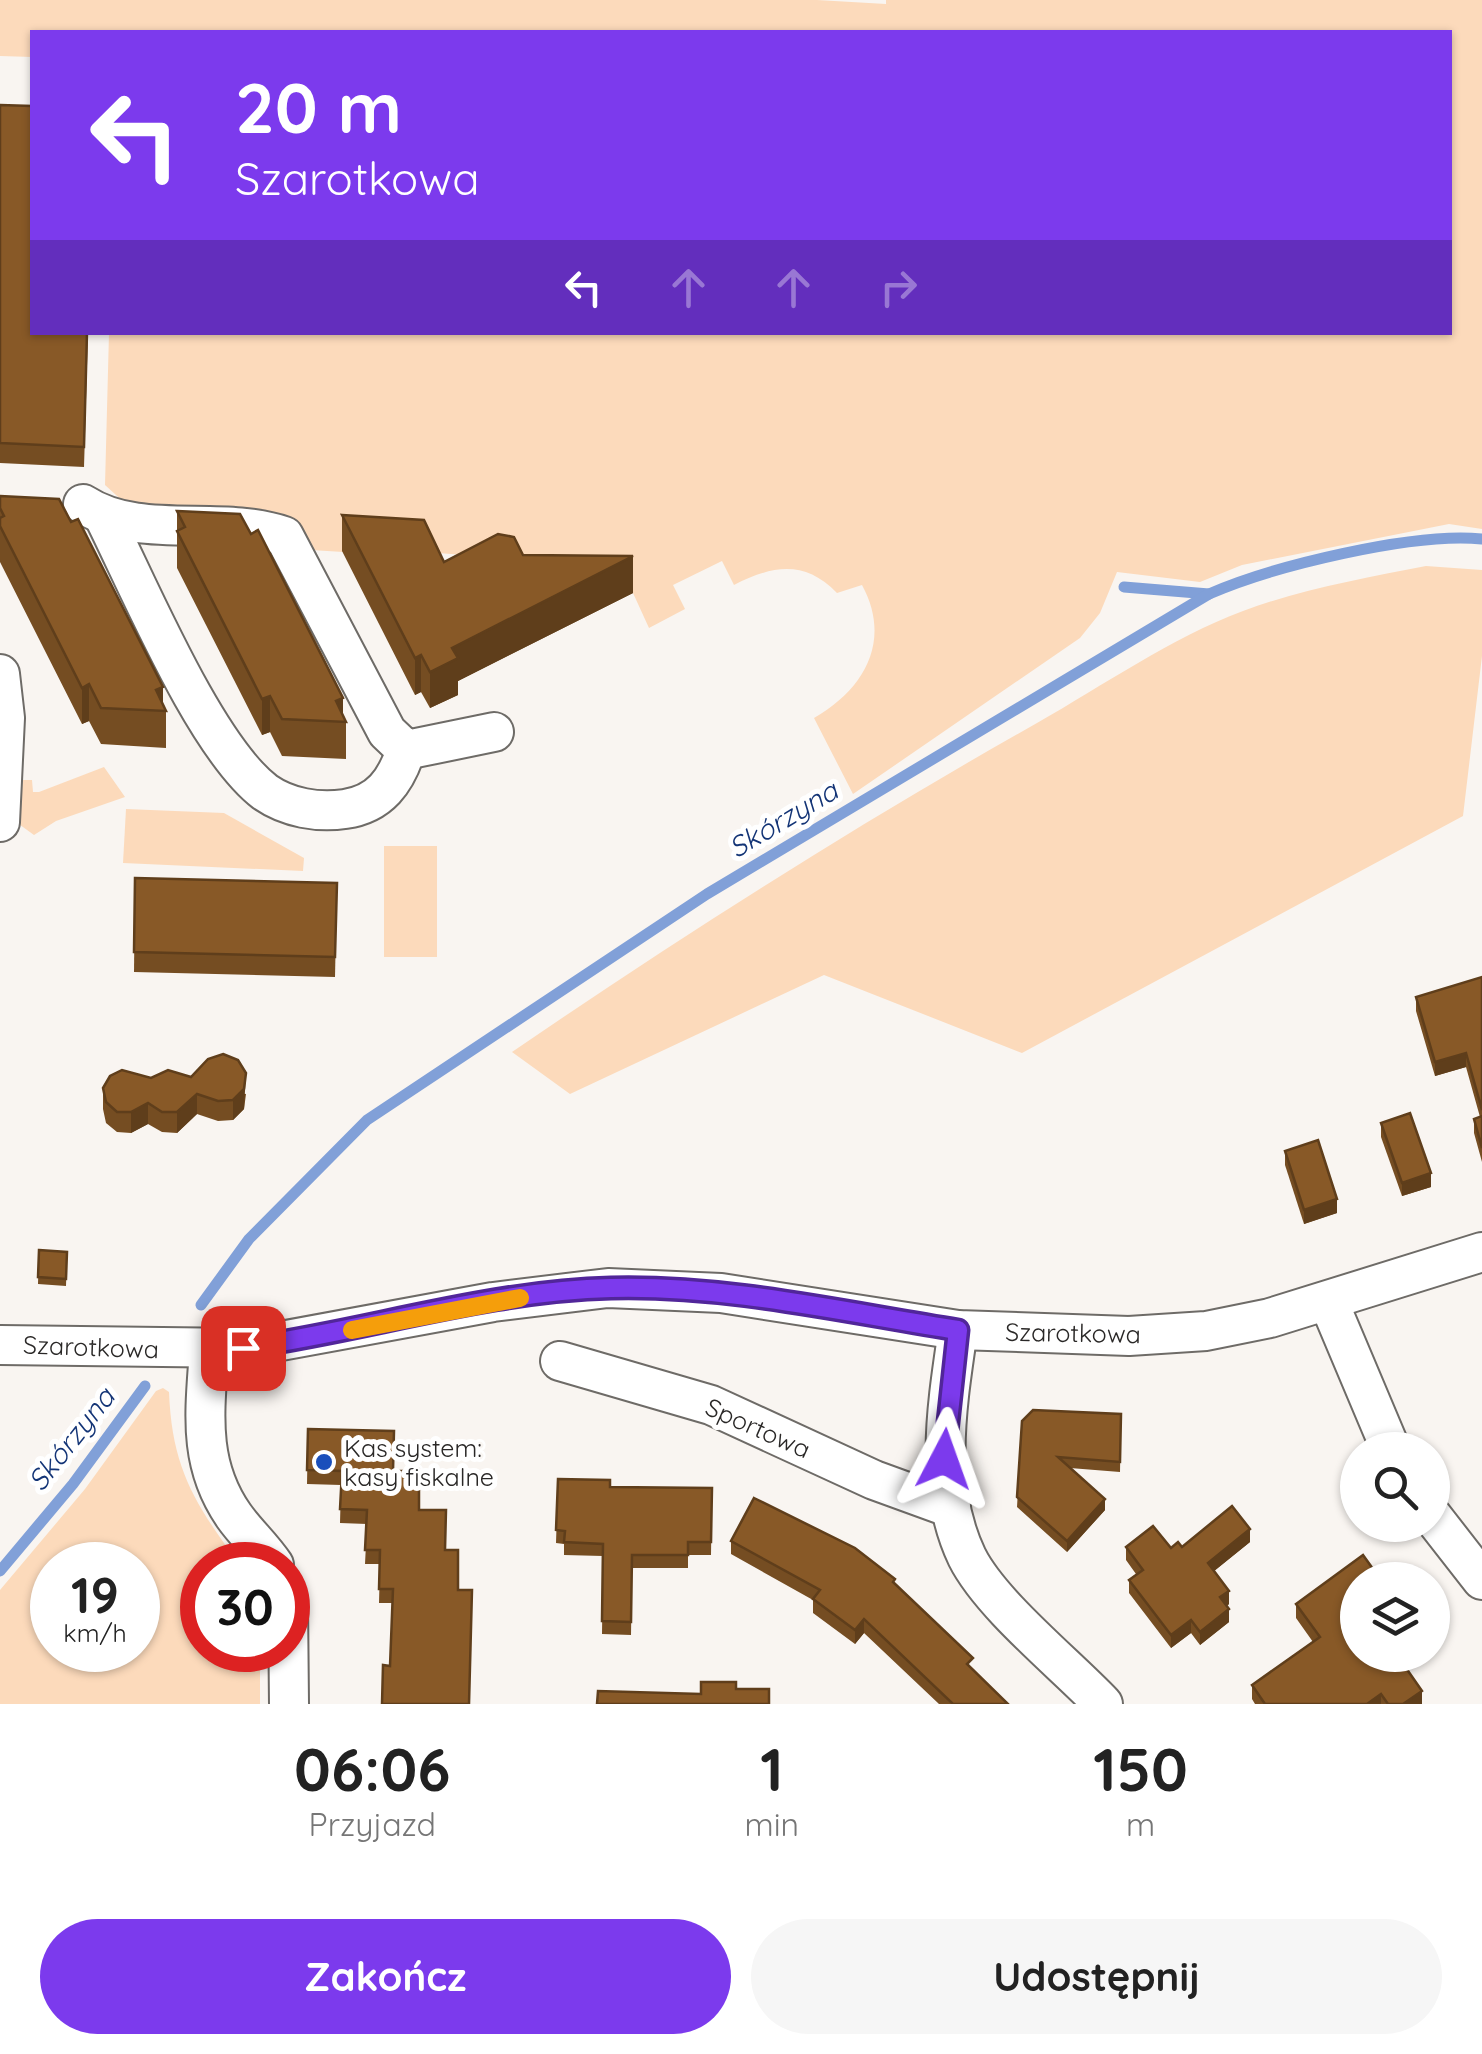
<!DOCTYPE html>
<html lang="pl">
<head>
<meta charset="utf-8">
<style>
	:root { --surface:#fff; --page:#f6f6f6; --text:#222; --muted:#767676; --accent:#7c3aed }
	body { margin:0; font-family:Quicksand,sans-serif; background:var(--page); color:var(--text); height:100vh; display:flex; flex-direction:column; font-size:38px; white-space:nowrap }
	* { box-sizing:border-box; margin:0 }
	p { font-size:32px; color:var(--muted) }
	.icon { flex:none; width:55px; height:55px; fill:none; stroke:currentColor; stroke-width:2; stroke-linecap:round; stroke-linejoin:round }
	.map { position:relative; height:1704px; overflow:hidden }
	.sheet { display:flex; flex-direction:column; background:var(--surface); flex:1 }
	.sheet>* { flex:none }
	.hud { position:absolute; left:30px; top:30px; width:1422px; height:305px; border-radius:0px; box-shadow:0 2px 8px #0004; background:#7c3aed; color:#fff; overflow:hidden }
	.fabs { position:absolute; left:1340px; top:1432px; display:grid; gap:20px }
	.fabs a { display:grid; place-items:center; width:110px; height:110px; border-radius:50%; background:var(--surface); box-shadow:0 2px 8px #0004; font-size:50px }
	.speed { position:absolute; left:30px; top:1542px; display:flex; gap:20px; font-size:50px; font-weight:700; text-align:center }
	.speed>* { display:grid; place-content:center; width:130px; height:130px; border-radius:50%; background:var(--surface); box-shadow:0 2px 8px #0004; line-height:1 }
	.speed small { font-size:25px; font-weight:400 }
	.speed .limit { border:15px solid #d22; background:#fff; color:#111 }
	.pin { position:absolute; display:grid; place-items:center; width:85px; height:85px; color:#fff; margin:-42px; border-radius:20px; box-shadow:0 5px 15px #0006 }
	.me { position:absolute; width:110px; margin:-55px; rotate:4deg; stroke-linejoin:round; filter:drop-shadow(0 0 8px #0008) }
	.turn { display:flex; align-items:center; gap:35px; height:210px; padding:0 40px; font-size:45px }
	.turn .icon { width:130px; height:130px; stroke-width:2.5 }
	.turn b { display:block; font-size:70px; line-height:85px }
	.lanes { display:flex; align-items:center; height:95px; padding:0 40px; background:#0003; justify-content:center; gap:50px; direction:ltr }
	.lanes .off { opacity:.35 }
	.eta { display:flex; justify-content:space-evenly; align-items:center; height:170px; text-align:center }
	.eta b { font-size:60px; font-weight:700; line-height:70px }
	.button { display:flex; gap:20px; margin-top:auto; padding:20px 40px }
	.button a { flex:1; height:115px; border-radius:60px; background:var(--accent); color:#fff; font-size:40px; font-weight:700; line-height:115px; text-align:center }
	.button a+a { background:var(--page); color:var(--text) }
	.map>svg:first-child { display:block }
</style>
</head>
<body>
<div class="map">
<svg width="1482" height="1704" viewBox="0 0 1482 1704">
	<rect width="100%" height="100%" fill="#f9f5f1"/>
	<g fill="#fcdabb" fill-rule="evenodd">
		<path d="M0 0H817L886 4V0H1482V529L1449 524 1242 565 1200 582 1117 572 1100 613 1080 638 853 794 814 718C865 689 892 640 862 585L837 593C805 560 773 565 734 585L722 561 673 585 685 609 649 628 633 593 610 592V566L438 553 424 557 311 550 271 511 127 505 105 485 109 333 1450 332V32H32V57L0 56Z"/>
		<path d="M1426 566 1482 570V656L1463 816 1022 1053 824 975 570 1094 512 1052C683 935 856 825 1037 723 1104 685 1171 638 1243 611 1302 589 1365 578 1426 566Z"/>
		<polygon points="104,767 125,797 56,821 34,835 16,822 17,780 32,780 33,792 39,792"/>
		<polygon points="126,809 224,813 304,858 303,871 123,863"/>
		<rect x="384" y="846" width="53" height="111"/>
		<path d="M163 1388 169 1392C172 1469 195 1504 240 1565H202V1650H260V1704H0V1590L85 1489 156 1391ZM52 1565H138V1650H52Z"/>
	</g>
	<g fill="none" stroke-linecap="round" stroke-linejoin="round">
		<g stroke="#81a0d8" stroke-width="11">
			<polyline points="1124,587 1209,594"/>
			<path d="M201 1305 249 1239 367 1120 707 894 1209 594C1273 566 1413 532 1482 539"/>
			<polyline points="0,1571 73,1484 145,1386"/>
		</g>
		<g stroke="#6e6b67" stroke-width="42">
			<g id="minor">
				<path d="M83 504C140 541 220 514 284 536L387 732 406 750 494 732"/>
				<path d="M104 517C140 589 205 746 265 792 288 808 318 813 345 809 380 804 396 781 406 750"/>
				<polyline points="0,674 5,718 0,822"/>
				<polyline points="1329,1303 1391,1450"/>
				<path d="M958 1330C947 1405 933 1486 967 1557 991 1605 1065 1664 1103 1704"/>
				<polyline points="0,1345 243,1348 493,1302 608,1288 721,1293 958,1330 1129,1336 1206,1331 1270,1318 1482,1252"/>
				<path d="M209 1350C205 1411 197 1463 234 1516 246 1533 262 1547 274 1565"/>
				<polyline points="560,1361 711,1405 874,1480 951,1508"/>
				<polyline points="1432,1516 1482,1580"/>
				<polyline points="288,1603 289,1704"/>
			</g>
		</g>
		<use href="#minor" stroke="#fff" stroke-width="38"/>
	</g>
	<g fill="#754d22">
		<polygon points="0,105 88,332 84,467 0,463"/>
		<polygon points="0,496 163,705 166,711 166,748 101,744 89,721 82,724 0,562"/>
		<polygon points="177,511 343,715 346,722 346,759 282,756 270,732 262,735 177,568"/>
		<polygon points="342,515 444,562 523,555 633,593 458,681 458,695 430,708 421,692 415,695 342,551"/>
		<polygon points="135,878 337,883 335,977 134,972"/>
		<polygon points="1482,977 1482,1162 1474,1133 1474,1119 1480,1117 1466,1067 1435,1076 1416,1011 1416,997"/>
		<polygon points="151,1078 246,1094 244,1109 233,1120 218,1121 197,1114 177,1133 162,1132 148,1124 131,1133 117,1132 106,1123 103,1109 103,1088"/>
		<polygon points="1381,1123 1431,1187 1402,1196 1381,1137"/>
		<polygon points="1285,1151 1337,1213 1304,1224 1285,1165"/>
		<polygon points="39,1250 67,1252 66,1286 38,1284"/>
		<polygon points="1121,1414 1120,1472 1070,1468 1105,1510 1067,1552 1017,1507 1022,1421"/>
		<polygon points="308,1429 394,1471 419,1471 390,1666 393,1603 379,1603 380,1564 365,1564 367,1524 340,1523 341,1485 307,1484"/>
		<polygon points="558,1479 610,1487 712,1488 711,1555 688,1555 688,1568 632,1568 631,1635 602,1634 603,1556 564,1555 564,1544 556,1543"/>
		<polygon points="731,1541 895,1584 973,1670 1008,1704 939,1704 864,1633 855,1644 813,1613 813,1600 731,1554"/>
		<polygon points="1250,1542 1214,1571 1229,1604 1227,1606 1229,1622 1200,1645 1191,1633 1171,1648 1129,1593 1129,1580 1136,1574 1126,1560 1126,1547 1171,1548"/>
		<polygon points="1296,1604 1358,1655 1422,1704 1255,1704 1252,1699 1252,1685 1313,1642 1296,1618"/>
	</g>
	<g fill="#5f3e1b">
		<polygon points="633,556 633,593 458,681 458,695 430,708 430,672 452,648"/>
		<polygon points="421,655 421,692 415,695 415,658"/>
		<polygon points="89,684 89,721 82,724 82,688"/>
		<polygon points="163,687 163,711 156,690"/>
		<polygon points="270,696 270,732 262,735 262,699"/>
		<polygon points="343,698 343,722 336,701"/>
		<polygon points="1466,1053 1466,1067 1435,1076 1435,1062"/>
		<polygon points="246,1073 244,1109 233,1120 233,1100"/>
		<polygon points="197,1094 197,1114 177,1133 177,1112"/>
		<polygon points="148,1103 148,1124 131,1133 131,1112"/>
		<polygon points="1431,1173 1431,1187 1402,1196 1402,1183"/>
		<polygon points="1337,1199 1337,1213 1304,1224 1304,1210"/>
		<polygon points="1105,1499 1105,1510 1067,1552 1067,1541"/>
		<polygon points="1250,1529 1250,1542 1208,1576 1208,1563"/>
		<polygon points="1229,1591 1229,1604 1220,1610 1220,1597"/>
		<polygon points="1229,1609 1229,1622 1200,1645 1200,1632"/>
		<polygon points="864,1619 864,1633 855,1644 855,1630"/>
		<polygon points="1191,1620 1191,1633 1171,1648 1171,1635"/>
		<polygon points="1422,1691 1422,1704 1403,1704"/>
		<polygon points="1381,1694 1381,1704 1367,1704"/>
	</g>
	<g fill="#885927" stroke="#5f3e1b" stroke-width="2.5">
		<polygon points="0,105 32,106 32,332 87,332 84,447 0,443"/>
		<polygon points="0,496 59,499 71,522 78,519 163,687 156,690 166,711 101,708 89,684 82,688 0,526 0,518 4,516 0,508"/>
		<polygon points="177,511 240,514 251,534 258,530 343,698 336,701 346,722 282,719 270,696 262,699 177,531 185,527"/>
		<polygon points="342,515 424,520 444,562 498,534 514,537 523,555 633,556 452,648 458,658 430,672 421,655 415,658"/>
		<polygon points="135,878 337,883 335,957 134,952"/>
		<polygon points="1482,977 1482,1110 1466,1053 1435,1062 1416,997"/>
		<polygon points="223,1054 238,1060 246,1073 244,1089 233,1100 218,1101 197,1094 177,1112 162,1112 148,1103 131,1112 117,1112 106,1102 103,1088 110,1076 122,1070 151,1078 168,1070 191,1077 208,1059"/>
		<polygon points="1410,1113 1431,1173 1402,1183 1381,1123"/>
		<polygon points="1482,1116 1482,1148 1474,1119"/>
		<polygon points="1318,1140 1337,1199 1304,1210 1285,1151"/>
		<polygon points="39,1250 67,1252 66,1279 38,1277"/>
		<polygon points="1033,1410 1121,1414 1120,1462 1058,1457 1105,1499 1067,1541 1017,1497 1022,1421"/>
		<polygon points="308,1429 394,1431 393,1471 419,1471 419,1510 446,1510 445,1550 458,1550 458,1590 472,1590 469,1704 382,1704 383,1665 390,1666 393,1589 379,1589 380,1550 365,1550 367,1510 340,1509 342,1471 307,1470"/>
		<polygon points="558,1479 610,1480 610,1487 712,1488 711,1542 688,1542 688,1555 632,1555 631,1622 602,1621 603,1544 564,1542 565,1531 556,1530"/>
		<polygon points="754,1498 855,1548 895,1579 893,1582 973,1658 967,1664 1008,1704 953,1704 864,1619 855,1630 813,1599 820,1590 731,1541"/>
		<polygon points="1232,1506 1250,1529 1208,1563 1229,1591 1220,1597 1229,1609 1200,1632 1191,1620 1171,1635 1129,1580 1143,1570 1126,1547 1153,1526 1171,1548 1178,1542 1182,1547"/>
		<polygon points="1363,1555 1381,1580 1358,1580 1358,1655 1397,1655 1422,1691 1403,1704 1388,1704 1381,1694 1367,1704 1265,1704 1252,1685 1320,1637 1296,1604"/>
		<polygon points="701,1682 736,1682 736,1689 769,1689 769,1704 597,1704 598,1691 701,1694"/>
	</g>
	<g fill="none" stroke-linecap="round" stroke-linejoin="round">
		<g stroke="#51269a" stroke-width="25">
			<path id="route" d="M243 1348C365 1331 487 1291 611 1288 727 1285 843 1312 958 1330L944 1459"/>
		</g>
		<use href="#route" stroke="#7c3aed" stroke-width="18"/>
		<polyline stroke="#f59e0b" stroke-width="18" points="352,1330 520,1298"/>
	</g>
	<circle fill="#1a4fbb" stroke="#fff" stroke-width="4" cx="324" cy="1462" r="10"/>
	<g text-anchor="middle" stroke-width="10" stroke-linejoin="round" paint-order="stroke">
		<g font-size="25" fill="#2a2827" stroke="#fff">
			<text transform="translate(1073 1333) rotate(1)" y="9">Szarotkowa</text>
			<text transform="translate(91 1347) rotate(2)" y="9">Szarotkowa</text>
			<text transform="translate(758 1428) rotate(24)" y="9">Sportowa</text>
		</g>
		<g font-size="25" fill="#2a2827" stroke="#fff" text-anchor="start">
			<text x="344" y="1457">Kas system:<tspan x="344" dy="29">kasy fiskalne</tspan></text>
		</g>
		<g font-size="28" font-style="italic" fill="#133476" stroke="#fff">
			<text transform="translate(783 819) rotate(-31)" y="10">Skórzyna</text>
			<text transform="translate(71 1439) rotate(-52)" y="10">Skórzyna</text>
		</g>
	</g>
</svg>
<div class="fabs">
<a><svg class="icon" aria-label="search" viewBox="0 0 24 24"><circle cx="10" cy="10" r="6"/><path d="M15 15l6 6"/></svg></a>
<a><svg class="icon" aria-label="layers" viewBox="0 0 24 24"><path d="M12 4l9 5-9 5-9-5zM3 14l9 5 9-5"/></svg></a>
</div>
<div class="speed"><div>19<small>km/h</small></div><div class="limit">30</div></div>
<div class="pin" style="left:243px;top:1348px;background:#d93025"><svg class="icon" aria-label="arrive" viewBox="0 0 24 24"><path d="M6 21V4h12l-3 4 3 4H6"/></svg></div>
<svg class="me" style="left:944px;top:1459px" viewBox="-20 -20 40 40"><path d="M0-17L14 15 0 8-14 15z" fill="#7c3aed" stroke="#fff" stroke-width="4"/></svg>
<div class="hud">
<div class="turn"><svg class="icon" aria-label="left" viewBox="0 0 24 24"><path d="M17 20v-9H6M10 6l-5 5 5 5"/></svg><div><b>20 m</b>Szarotkowa</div></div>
<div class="lanes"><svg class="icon" aria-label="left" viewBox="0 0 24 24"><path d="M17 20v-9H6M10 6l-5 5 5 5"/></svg><svg class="icon off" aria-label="ahead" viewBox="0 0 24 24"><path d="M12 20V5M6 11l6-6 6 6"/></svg><svg class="icon off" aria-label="ahead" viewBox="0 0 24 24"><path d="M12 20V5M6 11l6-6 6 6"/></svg><svg class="icon off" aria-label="right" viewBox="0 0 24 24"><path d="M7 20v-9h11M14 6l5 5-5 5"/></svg></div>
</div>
</div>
<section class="sheet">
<div class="eta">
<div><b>06:06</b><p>Przyjazd</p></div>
<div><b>1</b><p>min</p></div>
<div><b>150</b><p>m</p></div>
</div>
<div class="button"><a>Zakończ</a><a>Udostępnij</a></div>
</section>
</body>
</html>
